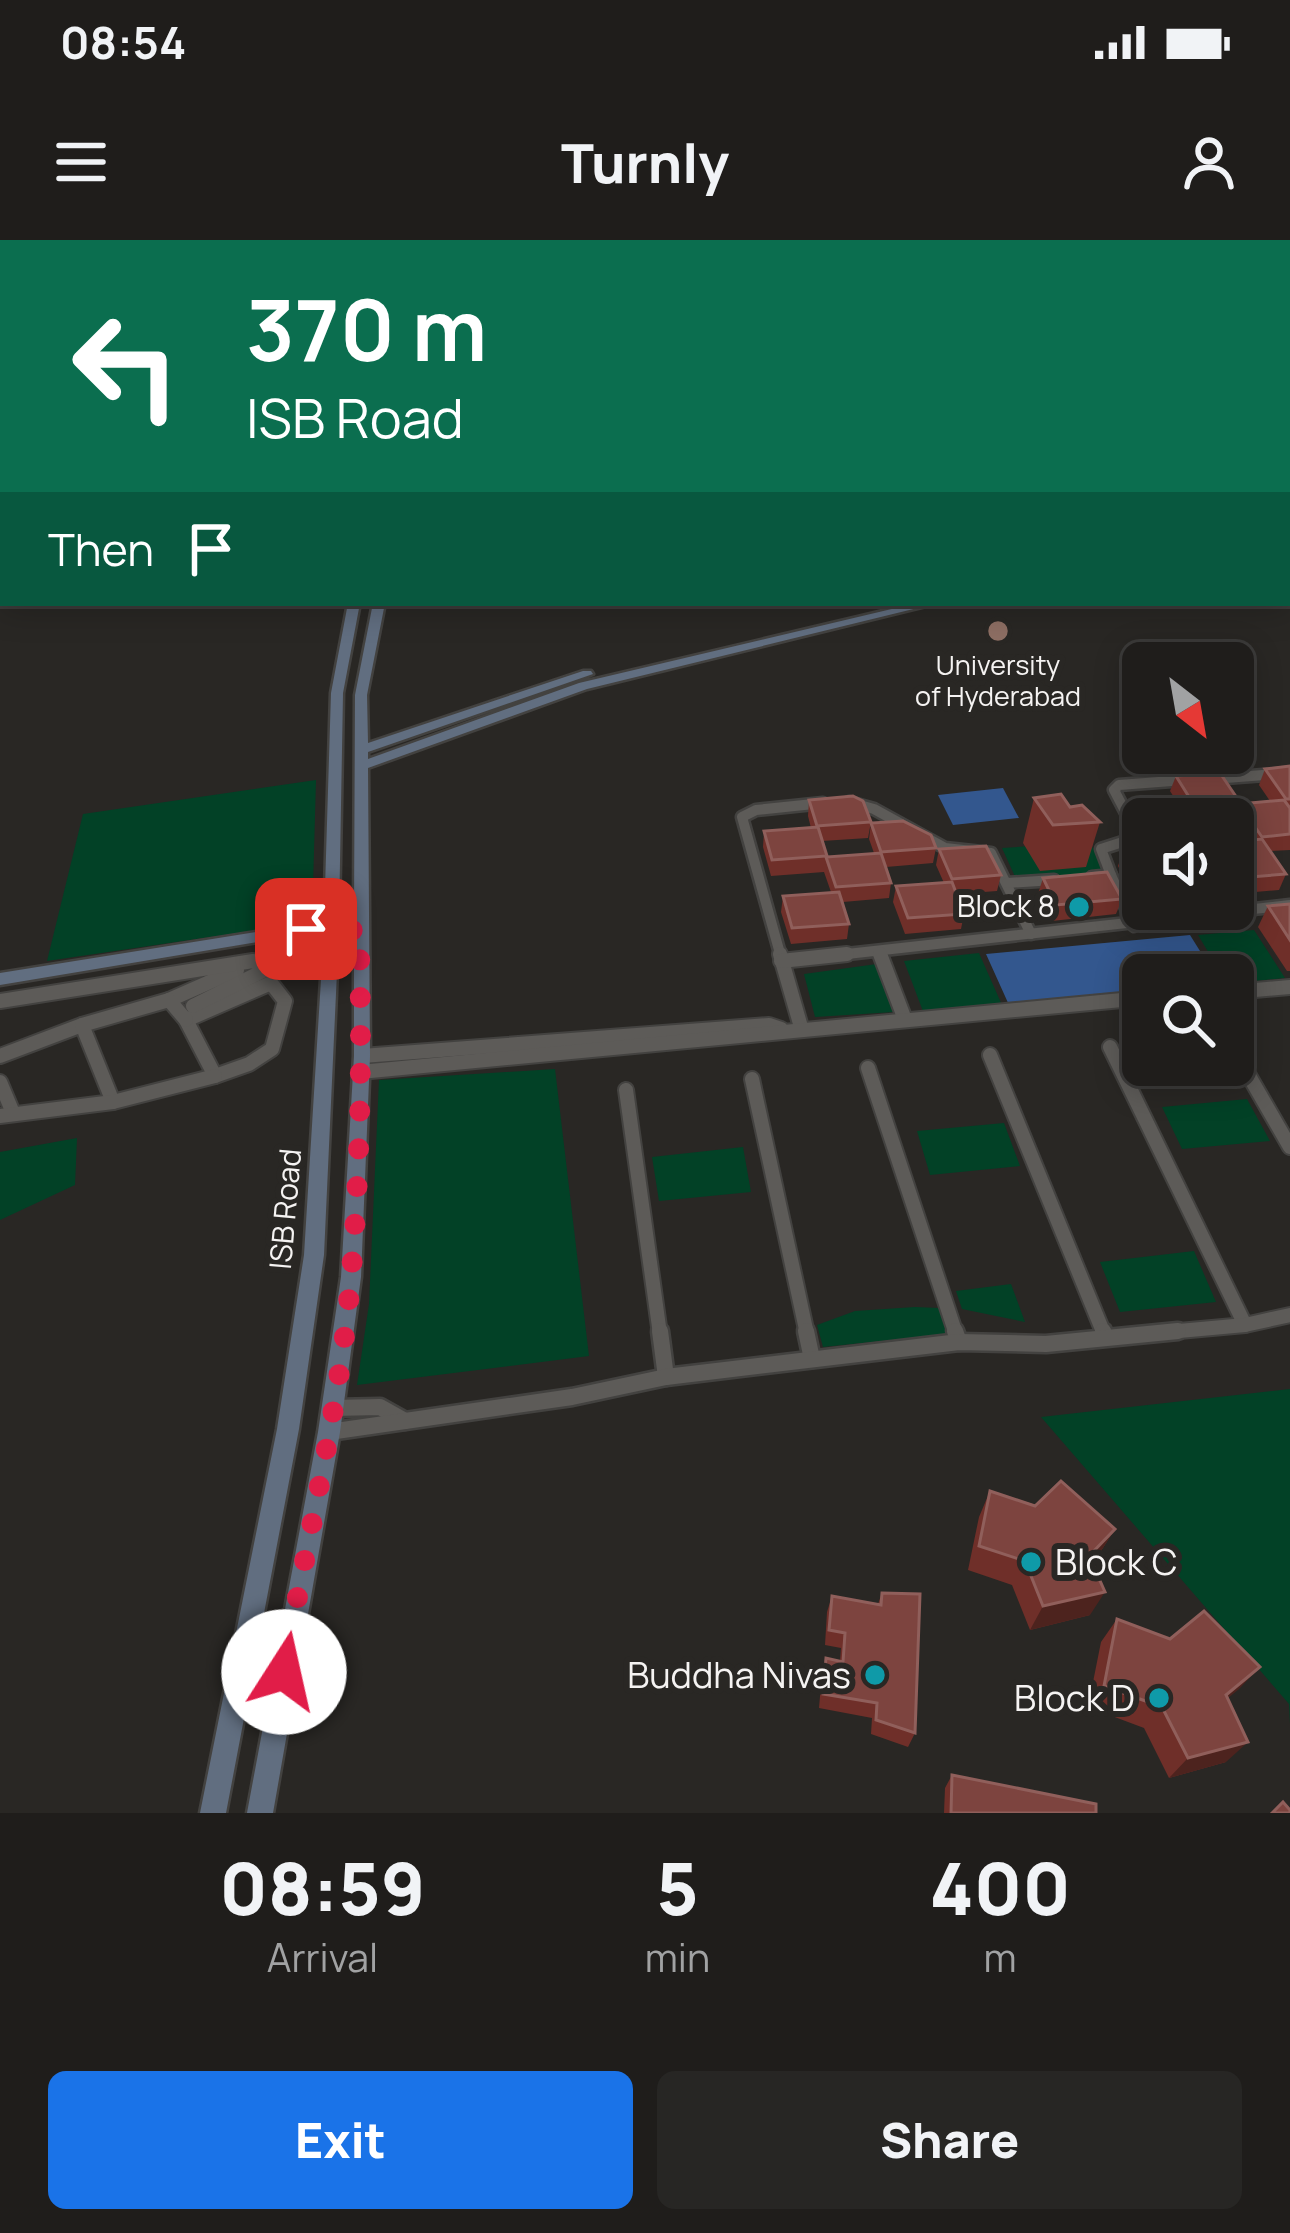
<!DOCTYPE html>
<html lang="en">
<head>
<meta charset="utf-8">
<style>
	:root { --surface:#1f1d1b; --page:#272624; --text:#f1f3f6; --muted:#a1a2a3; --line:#3c3b3a; --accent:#1a73e8 }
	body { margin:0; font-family:Manrope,sans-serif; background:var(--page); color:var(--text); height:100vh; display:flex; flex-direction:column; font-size:45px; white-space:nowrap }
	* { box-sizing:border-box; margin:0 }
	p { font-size:39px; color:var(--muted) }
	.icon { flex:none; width:66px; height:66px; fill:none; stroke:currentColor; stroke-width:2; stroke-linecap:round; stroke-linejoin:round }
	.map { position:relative; height:1573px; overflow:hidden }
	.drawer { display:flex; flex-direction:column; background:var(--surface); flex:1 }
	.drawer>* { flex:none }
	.hud { position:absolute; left:0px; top:0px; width:1290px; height:366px; box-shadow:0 6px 30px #0003,0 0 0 3px var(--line); background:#0b6e4f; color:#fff; overflow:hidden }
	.needle { width:78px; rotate:149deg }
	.buttons { position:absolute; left:1122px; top:402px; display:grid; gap:24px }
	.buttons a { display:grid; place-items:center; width:132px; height:132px; border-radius:18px; background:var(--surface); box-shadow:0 6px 30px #0003,0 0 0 3px var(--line); font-size:60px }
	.pin { position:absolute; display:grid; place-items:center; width:102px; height:102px; color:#fff; margin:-51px; border-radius:24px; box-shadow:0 6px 18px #0006 }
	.me { position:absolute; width:132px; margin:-66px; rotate:10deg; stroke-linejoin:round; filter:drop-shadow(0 0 9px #0008) }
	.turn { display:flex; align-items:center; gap:42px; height:252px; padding:0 48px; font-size:54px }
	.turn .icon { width:156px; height:156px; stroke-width:2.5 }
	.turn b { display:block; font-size:84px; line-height:102px }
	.then { display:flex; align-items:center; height:114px; padding:0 48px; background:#0003; gap:24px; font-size:45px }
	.eta { display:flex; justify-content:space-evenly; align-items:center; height:204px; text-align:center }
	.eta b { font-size:72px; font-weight:800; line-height:84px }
	.cta { display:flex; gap:24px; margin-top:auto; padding:24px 48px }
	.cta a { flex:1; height:138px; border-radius:18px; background:var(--accent); color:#fff; font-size:48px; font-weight:800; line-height:138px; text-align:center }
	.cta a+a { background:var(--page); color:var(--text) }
	.status { display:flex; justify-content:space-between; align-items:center; height:84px; padding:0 60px; background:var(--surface); direction:ltr }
	.status svg { height:33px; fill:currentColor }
	header { display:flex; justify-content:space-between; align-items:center; height:156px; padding:0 48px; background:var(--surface); font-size:54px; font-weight:800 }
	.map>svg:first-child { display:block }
</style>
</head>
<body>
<div class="status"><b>08:54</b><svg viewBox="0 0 49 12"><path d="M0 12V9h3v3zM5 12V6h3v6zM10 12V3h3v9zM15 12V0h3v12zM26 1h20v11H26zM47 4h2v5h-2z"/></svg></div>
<header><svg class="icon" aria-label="menu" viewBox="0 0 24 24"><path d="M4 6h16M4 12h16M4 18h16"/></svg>Turnly<svg class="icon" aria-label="person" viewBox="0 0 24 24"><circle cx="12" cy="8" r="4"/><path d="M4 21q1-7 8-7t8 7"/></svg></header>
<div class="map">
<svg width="1290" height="1573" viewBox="0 0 1290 1573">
	<rect width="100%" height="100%" fill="#292724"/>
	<g fill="#024126">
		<polygon points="0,0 433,0 3,3 0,274"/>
		<polygon points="316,540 312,682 47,721 83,574"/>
		<polygon points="1089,602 1111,635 1017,641 1002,608"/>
		<polygon points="1254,690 1285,738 1233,743 1233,735 1222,735 1198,695"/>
		<polygon points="979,713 1002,765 924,774 904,721"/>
		<polygon points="877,724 894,772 815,777 804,734"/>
		<polygon points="555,829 589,1116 357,1145 369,1064 379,840"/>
		<polygon points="1247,859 1270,901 1182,909 1162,867"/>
		<polygon points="1004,883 1020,926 930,935 917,891"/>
		<polygon points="77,898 75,945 0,980 0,912"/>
		<polygon points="743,907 751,952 659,961 652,917"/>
		<polygon points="1194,1011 1216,1062 1120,1072 1100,1022"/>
		<polygon points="1011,1044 1025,1082 962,1069 956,1051"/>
		<polygon points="915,1067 939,1068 950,1094 823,1107 817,1085 855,1071"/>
		<polygon points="1290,1149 1290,1484 1289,1464 1041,1177"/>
	</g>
	<g fill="#33578e">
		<polygon points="1003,548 1019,578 953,585 938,555"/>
		<polygon points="1190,695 1215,735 1143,735 1143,753 1009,765 986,714"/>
	</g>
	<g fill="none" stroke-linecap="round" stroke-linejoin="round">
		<g stroke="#434240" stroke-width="15">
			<g id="street-far2">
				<polyline points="1212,539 1290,533"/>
				<polyline points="849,562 874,569 945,608 991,613 1031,694"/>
				<polyline points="1111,635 1134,686"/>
				<polyline points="1092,637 1111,635 1101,609 1132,599 1136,592 1114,550 1119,545 1185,540"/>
				<polyline points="1007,643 1054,640"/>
				<polyline points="879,712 881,717"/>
				<polyline points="781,717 742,577 756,570 823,563"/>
				<polyline points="820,717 1290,665"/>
			</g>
		</g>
		<g stroke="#434240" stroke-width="18">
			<g id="street-far1">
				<polyline points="780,714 801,787"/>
				<polyline points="880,714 904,777"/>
				<polyline points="781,721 847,714"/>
				<polygon points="271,743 285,761 272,809 249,824 215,836 186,780"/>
				<polyline points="1233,752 1290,747"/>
				<polyline points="169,760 237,730 237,724"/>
				<polyline points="0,761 253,721 271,727 193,766"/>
				<polyline points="1110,807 1245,1085"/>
				<polyline points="1233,808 1290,907"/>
				<polyline points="990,815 1104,1094"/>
				<polyline points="0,816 82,785"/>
				<polyline points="362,816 769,785 781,789"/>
				<polyline points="868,828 956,1094"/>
				<polyline points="360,832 1143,758"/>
				<polyline points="752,839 807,1094"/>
				<polyline points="0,842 13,873"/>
				<polyline points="626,850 660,1094"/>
				<polyline points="113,862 82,785 169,760 186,780"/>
				<polyline points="0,876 113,862 215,836"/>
				<polyline points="1146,1094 1245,1085 1290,1075"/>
			</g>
		</g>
		<g stroke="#434240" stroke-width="21">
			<g id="street">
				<polyline points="660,1091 666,1137"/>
				<polyline points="806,1091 812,1119"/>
				<polyline points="955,1091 959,1102"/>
				<polyline points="1103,1091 1105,1096"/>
				<polyline points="332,1168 380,1167 405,1181"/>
				<polyline points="329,1192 572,1157 666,1137 959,1102 1046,1104 1178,1091"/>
			</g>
		</g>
		<g stroke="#434240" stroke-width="5">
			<g id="secondary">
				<rect x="438" y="0" width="8" height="3"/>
				<polygon points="455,0 463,0 462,3 454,3"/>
				<polygon points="1290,243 1290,249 1287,250 1287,244"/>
				<polygon points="348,363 360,363 343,453 339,678 354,676 355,455 373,363 385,363 367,455 368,503 583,431 591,431 593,434 368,512 368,519 579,443 917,363 938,363 587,449 368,528 370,816 361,1037 340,1192 273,1573 247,1573 318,1192 341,1037 354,816 354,686 339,688 324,1015 299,1189 226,1573 200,1573 277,1189 304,1015 324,691 0,745 0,733 324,681 331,453"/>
			</g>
		</g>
		<use href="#street-far2" stroke="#5d5b58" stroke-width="10"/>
		<use href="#street-far1" stroke="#5d5b58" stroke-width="14"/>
		<use href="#street" stroke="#5d5b58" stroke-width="16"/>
		<use href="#secondary" fill="#616e80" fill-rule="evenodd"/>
	</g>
	<g fill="#6f2f29">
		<polygon points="1140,0 1196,0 1201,2 1222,3 1146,3"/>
		<polygon points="1290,526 1290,610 1270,611 1286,634 1279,650 1233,654 1233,602 1247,601 1233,579 1239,564 1270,561 1259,545 1265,529"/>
		<polygon points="1176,536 1239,561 1233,577 1203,579 1147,579 1149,571 1181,568 1170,551"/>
		<polygon points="1034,558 1070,567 1100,582 1086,627 1040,631 1023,603"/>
		<polygon points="809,560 871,582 868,598 822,601 827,617 874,613 869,599 871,583 936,608 933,623 886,627 891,643 889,658 843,662 849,684 847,699 791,704 781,672 783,656 831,652 824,632 771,636 763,607 764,591 811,588 808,576"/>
		<polygon points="939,609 1001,635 997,651 957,654 964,674 961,689 905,694 893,662 896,646 944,643 936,625"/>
		<polygon points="1143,609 1143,662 1137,662 1118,626 1123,611"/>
		<polygon points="1043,638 1122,659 1116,674 1052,681 1038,654"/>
		<polygon points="1290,664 1290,731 1287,731 1258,687 1268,666"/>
		<polygon points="990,1251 1115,1289 1099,1314 1092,1322 1090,1375 1030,1390 1012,1345 968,1330 979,1277"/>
		<polygon points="882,1353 915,1493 908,1507 871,1494 872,1478 819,1468 822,1433 826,1418 840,1421 841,1408 825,1405 827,1372 832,1356 878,1364"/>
		<polygon points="1117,1379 1170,1399 1260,1427 1227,1458 1226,1522 1169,1538 1144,1488 1088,1467 1101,1402"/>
		<polygon points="952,1535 1096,1573 944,1573 945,1548"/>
	</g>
	<g fill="#4d231e">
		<polygon points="1115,1289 1099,1314 1075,1340 1089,1316"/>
		<polygon points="1105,1352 1090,1375 1030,1390 1043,1366"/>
		<polygon points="1260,1427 1239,1449 1206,1476 1226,1455"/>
		<polygon points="1248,1502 1226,1522 1169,1538 1188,1518"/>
	</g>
	<g fill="#7d443f" stroke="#905f5b" stroke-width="3">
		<polygon points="499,0 620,0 620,3 489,3"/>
		<polygon points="734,0 809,0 814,3 738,3"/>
		<polygon points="1167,0 1196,0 1201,2 1216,0 1222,3 1174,3"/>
		<polygon points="1290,526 1290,559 1286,559 1265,529"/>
		<polygon points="1220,533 1239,561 1194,565 1176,536"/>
		<polygon points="1061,554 1070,567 1082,565 1100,582 1053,585 1034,558"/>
		<polygon points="853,556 863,561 871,582 817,586 809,560"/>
		<polygon points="1284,560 1290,568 1290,594 1262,597 1239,564"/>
		<polygon points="1193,567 1201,579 1154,579 1149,571"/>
		<polygon points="903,581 931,595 936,608 881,612 871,583"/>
		<polygon points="818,587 827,616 772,620 764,591"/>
		<polygon points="1262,599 1286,634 1238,638 1233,630 1233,602"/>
		<polygon points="986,606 1001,635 952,639 939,609"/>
		<polygon points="1143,609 1143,646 1123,611"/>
		<polygon points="881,613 891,643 836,647 826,617"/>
		<polygon points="1107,632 1122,659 1056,665 1043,638"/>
		<polygon points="952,642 964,674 908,678 896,646"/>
		<polygon points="839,652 849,684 792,688 783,656"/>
		<polygon points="1290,664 1290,700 1268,666"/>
		<polygon points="1061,1241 1115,1289 1089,1316 1105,1352 1043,1366 1025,1321 979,1306 990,1251 1035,1266"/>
		<polygon points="882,1353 920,1354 915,1493 876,1480 877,1463 823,1454 826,1418 843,1422 845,1393 829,1390 832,1356 881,1365"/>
		<polygon points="1204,1371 1260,1427 1226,1455 1248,1502 1188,1518 1162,1467 1104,1446 1117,1379 1170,1399"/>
		<polygon points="952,1535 1096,1564 1096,1573 951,1573"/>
		<polygon points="1283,1562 1290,1570 1290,1573 1272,1573"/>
	</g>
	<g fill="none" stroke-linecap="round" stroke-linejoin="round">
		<path stroke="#e11d48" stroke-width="21" stroke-dasharray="0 37.8" d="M284 1432C306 1300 340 1168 351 1036 361 921 362 804 359 689L331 694V685L306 689"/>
	</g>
	<circle fill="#8d6e63" stroke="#292724" stroke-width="4.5" cx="998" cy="391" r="12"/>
	<g fill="#0f9aa8" stroke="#292724" stroke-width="4.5">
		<circle cx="1079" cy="667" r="12"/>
		<circle cx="1031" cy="1322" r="12"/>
		<circle cx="875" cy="1435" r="12"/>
		<circle cx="1159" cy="1458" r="12"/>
	</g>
	<g text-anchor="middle" stroke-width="12" stroke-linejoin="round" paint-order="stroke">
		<g font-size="27" fill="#f5f3f2" stroke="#292724">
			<text x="998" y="435">University<tspan x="998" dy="31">of Hyderabad</tspan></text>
		</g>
		<g font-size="30" fill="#f5f3f2" stroke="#292724" text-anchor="end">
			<text x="1055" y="677">Block 8</text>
		</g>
		<g font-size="30" fill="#f5f3f2" stroke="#292724">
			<text transform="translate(286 969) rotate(-85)" y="10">ISB Road</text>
		</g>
		<g font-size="36" fill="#f5f3f2" stroke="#292724" text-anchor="end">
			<text x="1055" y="1335" text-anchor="start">Block C</text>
			<text x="851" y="1448">Buddha Nivas</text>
			<text x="1135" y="1471">Block D</text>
		</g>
	</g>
</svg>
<div class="buttons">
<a><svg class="needle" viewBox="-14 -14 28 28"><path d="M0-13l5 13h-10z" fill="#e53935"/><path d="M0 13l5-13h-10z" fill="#a1a2a3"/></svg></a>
<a><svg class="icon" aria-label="sound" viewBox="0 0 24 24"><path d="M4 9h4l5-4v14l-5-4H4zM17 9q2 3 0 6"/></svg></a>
<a><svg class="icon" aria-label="search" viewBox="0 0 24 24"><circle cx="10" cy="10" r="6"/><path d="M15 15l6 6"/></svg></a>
</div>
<div class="pin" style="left:306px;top:689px;background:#d93025"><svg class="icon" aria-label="arrive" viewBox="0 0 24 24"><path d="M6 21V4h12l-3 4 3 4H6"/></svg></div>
<svg class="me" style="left:284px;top:1432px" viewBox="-20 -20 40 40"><circle r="19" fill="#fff"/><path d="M0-13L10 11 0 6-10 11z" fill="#e11d48"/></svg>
<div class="hud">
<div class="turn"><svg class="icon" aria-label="left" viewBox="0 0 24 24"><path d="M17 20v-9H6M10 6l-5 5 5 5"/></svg><div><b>370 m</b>ISB Road</div></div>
<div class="then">Then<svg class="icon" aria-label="arrive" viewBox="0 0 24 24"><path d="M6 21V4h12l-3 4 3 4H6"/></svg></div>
</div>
</div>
<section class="drawer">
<div class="eta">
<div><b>08:59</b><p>Arrival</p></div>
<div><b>5</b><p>min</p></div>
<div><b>400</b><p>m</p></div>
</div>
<div class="cta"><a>Exit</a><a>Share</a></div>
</section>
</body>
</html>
